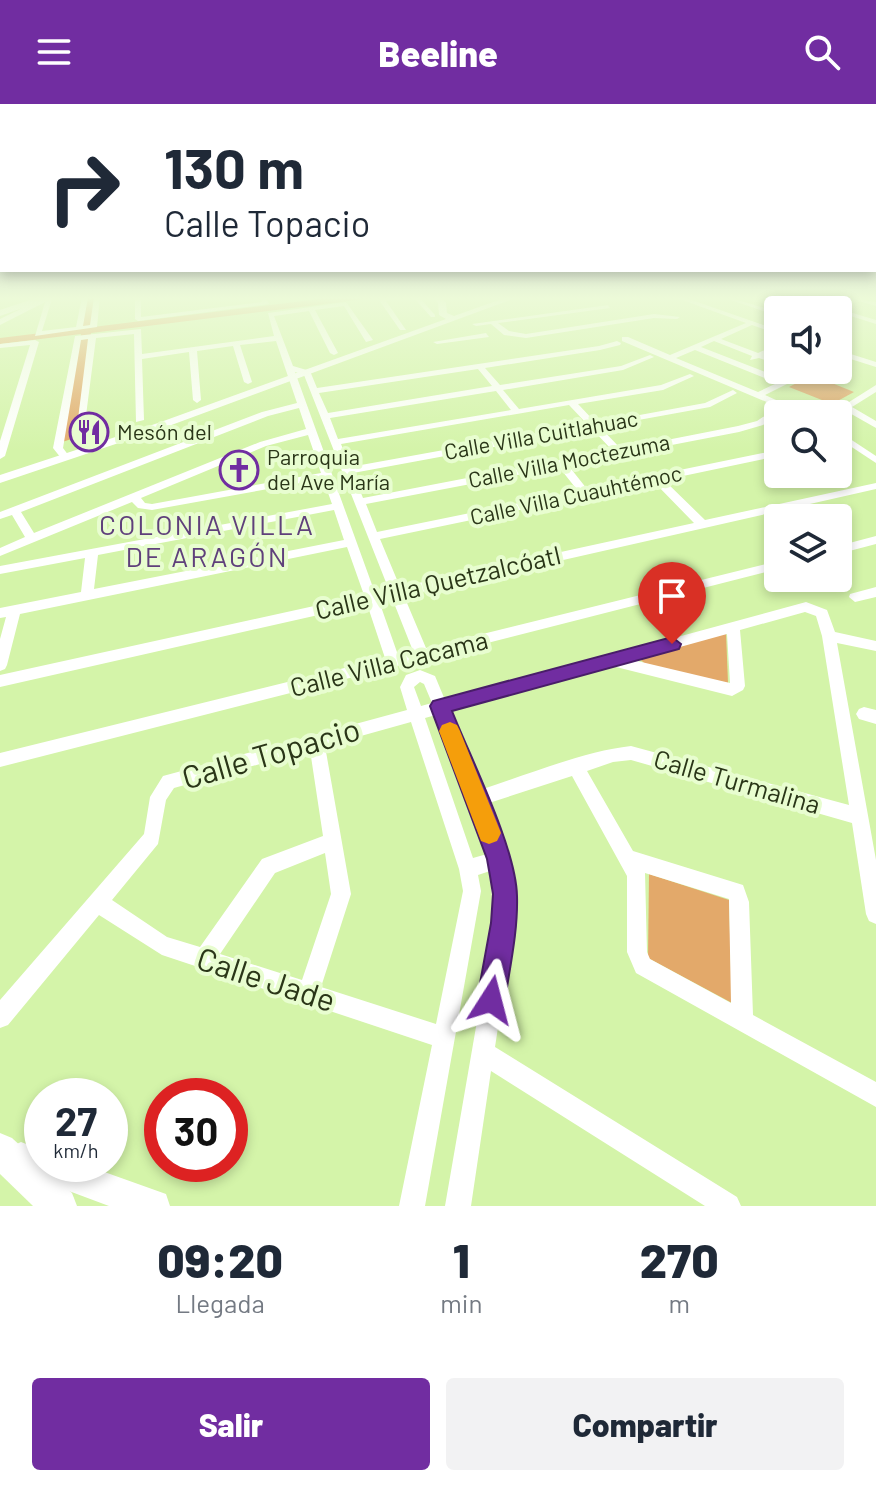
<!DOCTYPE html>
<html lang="es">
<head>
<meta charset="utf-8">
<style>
	:root { --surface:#fff; --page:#f2f2f3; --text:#1f2937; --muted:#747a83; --accent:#712da1 }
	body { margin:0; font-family:Barlow,sans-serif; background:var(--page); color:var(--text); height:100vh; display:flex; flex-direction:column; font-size:30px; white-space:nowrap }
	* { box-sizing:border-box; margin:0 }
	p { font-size:26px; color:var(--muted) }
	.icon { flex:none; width:44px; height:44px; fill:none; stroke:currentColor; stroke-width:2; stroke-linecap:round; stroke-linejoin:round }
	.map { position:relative; height:1102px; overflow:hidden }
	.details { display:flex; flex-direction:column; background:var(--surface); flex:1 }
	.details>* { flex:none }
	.guide { position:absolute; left:0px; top:0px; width:876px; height:168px; box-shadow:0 4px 12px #0003; background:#fff; color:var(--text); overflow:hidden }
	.buttons { position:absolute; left:764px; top:192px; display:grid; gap:16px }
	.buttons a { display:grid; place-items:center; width:88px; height:88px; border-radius:8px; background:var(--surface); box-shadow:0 4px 12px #0003; font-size:40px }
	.speed { position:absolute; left:24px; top:974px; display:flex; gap:16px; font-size:40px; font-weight:700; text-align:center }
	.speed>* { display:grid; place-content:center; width:104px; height:104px; border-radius:50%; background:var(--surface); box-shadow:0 4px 12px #0003; line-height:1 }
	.speed small { font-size:20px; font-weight:400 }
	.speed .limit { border:12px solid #d22; background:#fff; color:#111 }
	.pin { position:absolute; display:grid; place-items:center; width:68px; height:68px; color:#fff; margin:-82px -34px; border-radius:50% 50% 50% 0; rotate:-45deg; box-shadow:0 0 8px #0007 }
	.pin .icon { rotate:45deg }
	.me { position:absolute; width:88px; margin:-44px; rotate:9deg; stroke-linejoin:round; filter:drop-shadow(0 0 6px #0008) }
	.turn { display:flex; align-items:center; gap:28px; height:168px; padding:0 32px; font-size:36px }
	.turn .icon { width:104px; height:104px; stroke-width:2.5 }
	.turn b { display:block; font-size:56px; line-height:68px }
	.eta { display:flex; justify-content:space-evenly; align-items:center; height:136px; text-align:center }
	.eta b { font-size:48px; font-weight:800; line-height:56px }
	.cta { display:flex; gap:16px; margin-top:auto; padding:16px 32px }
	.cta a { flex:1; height:92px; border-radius:8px; background:var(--accent); color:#fff; font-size:32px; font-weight:800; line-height:92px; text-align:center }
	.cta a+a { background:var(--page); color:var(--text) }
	header { display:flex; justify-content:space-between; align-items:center; height:104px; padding:0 32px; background:var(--accent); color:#fff; font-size:36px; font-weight:800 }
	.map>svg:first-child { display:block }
</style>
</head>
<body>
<header><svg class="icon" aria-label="menu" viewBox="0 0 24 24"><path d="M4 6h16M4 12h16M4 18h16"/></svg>Beeline<svg class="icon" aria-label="search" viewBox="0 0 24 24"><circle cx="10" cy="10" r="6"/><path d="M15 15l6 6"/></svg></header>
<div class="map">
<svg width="876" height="1102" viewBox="0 0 876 1102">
	<rect width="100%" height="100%" fill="#d4f4a9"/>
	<g fill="#e3a96a">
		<polygon points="88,193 96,193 93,223 335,193 381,193 91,229 76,329 81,332 62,338 81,230 0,240 0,234 82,224"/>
		<polygon points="812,271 854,288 832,300 789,283"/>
		<polygon points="726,529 728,579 647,562 641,556 644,551"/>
		<polygon points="649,770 729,796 732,899 648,854"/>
	</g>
	<polygon fill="#638232" points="251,353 253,373 227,370 225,362"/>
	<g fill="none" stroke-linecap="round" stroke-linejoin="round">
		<g fill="#fff" fill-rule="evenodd">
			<polygon points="49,193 52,195 42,227 76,223 82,193 88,193 83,222 90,221 94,193 100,193 97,223 35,232 46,195"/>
			<polygon points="135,193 141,193 141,213 262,198 260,193 266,193 269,200 138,217 135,215"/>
			<polygon points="390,193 405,193 386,197 406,226 400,226 379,196"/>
			<polygon points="413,193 419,193 435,211 435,213 431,213"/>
			<path d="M674 193H683L778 226V230L752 221 721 235 758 249 778 240V245L765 251 778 256V261L759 254 750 256 752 252 714 237 701 243 783 275 799 267H805V271L765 291 807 310H795L622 237V233H628L670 251 746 219ZM695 246 777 279 758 288 676 254Z"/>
			<polygon points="790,193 799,193 876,216 876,220 838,208 838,206 830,206"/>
			<polygon points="848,193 876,198 876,202 849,194"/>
			<polygon points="731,194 778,208 778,212 731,196"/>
			<path d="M346 198 373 236 366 238 344 202 315 206 338 249 334 251 330 249 309 207 274 212 293 262 310 267 317 284 599 242 617 237 621 239 620 241 600 246 485 264 500 281 621 262 650 251 654 253 623 266 503 286 519 305 661 281 690 270 694 272 663 286 578 300 596 319 705 299 733 286 737 289 710 303 600 323 621 345 738 322 757 317 772 307 779 309 763 321 739 328 568 361 587 385 778 346V352L664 376 705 416 876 379V385L404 492 426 544 778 457V465L0 663V649L385 554 367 500 0 583V571L364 491 347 443 20 510 7 561 5 565 0 567V535L6 513 0 514V504L81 488 85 454 0 470V462L332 400 323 375 152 406 138 404 132 398 0 452V444L25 433 12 411 0 415V408L262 308 297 299 276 237 240 241 252 278 248 280 244 278 233 242 197 247 201 296 197 299 193 296 189 248 142 255 144 316 136 318 134 230 96 234 84 327 98 332 93 335 76 331 88 235 81 236 63 344 69 352 61 354 53 344 75 232 141 225 142 250 274 232 268 209ZM478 265 492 282 328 309 319 289ZM295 268 304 271 389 486 375 489ZM496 287 511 306 338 335 330 314ZM569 301 587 320 350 363 341 340ZM299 304 306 325 260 338 34 429 21 408 268 312ZM592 325 612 346 363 394 353 369ZM308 331 321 369 152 400 145 399 141 394 266 342ZM559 363 578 387 377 428 366 400ZM654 378 694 419 400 483 380 435ZM334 406 344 436 94 485 98 451ZM392 494 413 547 398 551 379 497Z"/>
			<polygon points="608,201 610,204 498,219 509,227 526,230 654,210 680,213 677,215 654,214 526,234 504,231 491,220 476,222 472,220"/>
			<polygon points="486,229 489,233 437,240 433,238"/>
			<polygon points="35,236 39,238 5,352 0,355 0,337 30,241 0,244 0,240"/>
			<polygon points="838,246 876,258 876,263 838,251"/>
			<polygon points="876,281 876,288 852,303 876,317 876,324 846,307 838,311 830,310"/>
			<polygon points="838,327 876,352 876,359 838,334"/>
			<polygon points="876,432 876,440 838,450 838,442"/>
			<polygon points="876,483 876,493 855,498 849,493 850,490"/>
			<path d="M806 498 827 506 835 528 876 537V547L837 539 876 756V820L869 817 866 810 852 719 631 656 613 658 587 667 633 747 743 781 749 798 753 911 876 978V1003L636 869 627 848V772L572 672 489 699 508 755 514 819 495 943 737 1093 741 1102H705L491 967 471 1102H445L494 819 490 767 478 771 481 787 425 1102H399L432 941 162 851 99 811 8 921 0 924V896L144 730 150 693 163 672 407 606 400 583 406 571 420 566 435 572 445 596ZM805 508 816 512 822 532 849 701 631 642C585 647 529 670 483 685L450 607 612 562 732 592 743 586 745 582 740 526ZM727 530 730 579 633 556ZM420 578 424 580 432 599 421 602 414 583ZM436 611 469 692 467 695 472 702 487 750 473 754 425 614ZM411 618 459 765 463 787 436 920 321 883 351 790 325 642ZM310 646 323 732 262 755 200 843 167 833 112 796 158 740 166 696 174 684ZM325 749 331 790 302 876 220 850 275 769ZM645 769 729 795 731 899 650 855 647 848Z"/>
			<polygon points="864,603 876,606 876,620 859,615 856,610 859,605"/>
		</g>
		<g fill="#fff" fill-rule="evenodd">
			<polygon points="45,193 55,193 0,221 0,215"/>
			<polygon points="433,193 441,193 446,199 447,209 454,212 507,193 518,193 166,323 0,379 0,371 158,319 446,215 439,211 438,199"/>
			<polygon points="21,1038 42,1046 42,1060 82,1060 166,1090 170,1102 109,1102 10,1065 5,1054 10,1043"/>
		</g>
		<polygon fill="#fff" fill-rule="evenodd" points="0,1029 12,1034 72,1089 77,1102 33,1102 0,1070"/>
		<polygon fill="#fff" fill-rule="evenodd" points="39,193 54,193 0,212 0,206"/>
	</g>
	<linearGradient id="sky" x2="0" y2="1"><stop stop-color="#9896bd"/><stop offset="0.56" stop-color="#ecfad8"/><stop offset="1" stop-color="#ecfad8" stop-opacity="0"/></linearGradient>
	<rect width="876" height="347" fill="url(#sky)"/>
	<path fill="#712da1" stroke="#491d69" stroke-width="2" d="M672 533 681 540 679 545 452 607C471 655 516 744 517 792 518 827 510 862 505 896L501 906 491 910 481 906 477 896 491 819 493 790 490 772 487 755 430 602 433 597Z"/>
	<polygon fill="#f59e0b" points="450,618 457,621 460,627 501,729 497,737 489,740 481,737 439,627 442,621"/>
	<defs>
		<g id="restaurant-ring" transform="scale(2)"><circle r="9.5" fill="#e8fdd0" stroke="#712da1" stroke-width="1.5"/><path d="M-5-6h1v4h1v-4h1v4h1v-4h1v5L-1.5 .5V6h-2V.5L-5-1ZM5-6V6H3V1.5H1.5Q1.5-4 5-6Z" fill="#712da1"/></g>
		<g id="church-ring" transform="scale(2)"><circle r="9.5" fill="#e8fdd0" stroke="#712da1" stroke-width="1.5"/><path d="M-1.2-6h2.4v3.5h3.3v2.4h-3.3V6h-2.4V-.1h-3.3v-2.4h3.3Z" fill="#712da1"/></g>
	</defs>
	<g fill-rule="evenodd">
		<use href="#restaurant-ring" x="89" y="328"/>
		<use href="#church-ring" x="239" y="366"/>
	</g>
	<g text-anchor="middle" stroke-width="8" stroke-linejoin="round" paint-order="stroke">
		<g font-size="22" fill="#2a3618" stroke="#e8fdd0" text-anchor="start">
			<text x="117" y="336">Mesón del</text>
			<text x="267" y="361">Parroquia<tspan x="267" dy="25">del Ave María</tspan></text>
		</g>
		<g font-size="22" fill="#2a3618" stroke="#e8fdd0">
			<text transform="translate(541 331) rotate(-10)" y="8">Calle Villa Cuitlahuac</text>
			<text transform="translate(569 357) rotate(-11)" y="8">Calle Villa Moctezuma</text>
			<text transform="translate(576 391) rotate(-12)" y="8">Calle Villa Cuauhtémoc</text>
		</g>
		<g font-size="26" fill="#2a3618" stroke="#e8fdd0">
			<text transform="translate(438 479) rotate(-13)" y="9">Calle Villa Quetzalcóatl</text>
			<text transform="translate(389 560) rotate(-14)" y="9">Calle Villa Cacama</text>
			<text transform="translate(737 678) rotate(16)" y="9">Calle Turmalina</text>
		</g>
		<g font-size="28" letter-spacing="2" fill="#5f407b" stroke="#e8fdd0">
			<text x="207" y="431">COLONIA VILLA<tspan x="207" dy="32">DE ARAGÓN</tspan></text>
		</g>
		<g font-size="32" fill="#2a3618" stroke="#e8fdd0">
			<text transform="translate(271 650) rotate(-16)" y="11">Calle Topacio</text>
			<text transform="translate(266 876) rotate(18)" y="11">Calle Jade</text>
		</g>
	</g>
</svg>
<div class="buttons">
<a><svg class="icon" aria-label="sound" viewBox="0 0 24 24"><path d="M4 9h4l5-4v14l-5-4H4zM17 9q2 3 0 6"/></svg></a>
<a><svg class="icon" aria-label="search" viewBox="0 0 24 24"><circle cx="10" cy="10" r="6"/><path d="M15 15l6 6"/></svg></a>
<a><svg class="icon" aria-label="layers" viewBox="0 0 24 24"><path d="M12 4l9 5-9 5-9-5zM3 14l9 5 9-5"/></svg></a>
</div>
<div class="speed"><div>27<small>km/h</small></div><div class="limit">30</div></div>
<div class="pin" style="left:672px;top:540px;background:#d93025"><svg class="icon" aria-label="arrive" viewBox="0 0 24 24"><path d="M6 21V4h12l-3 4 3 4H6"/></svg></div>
<svg class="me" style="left:491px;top:896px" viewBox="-20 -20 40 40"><path d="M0-17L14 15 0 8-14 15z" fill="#712da1" stroke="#fff" stroke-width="4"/></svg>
<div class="guide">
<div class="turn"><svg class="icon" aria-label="right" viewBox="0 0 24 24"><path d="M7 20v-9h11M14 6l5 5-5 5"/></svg><div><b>130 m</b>Calle Topacio</div></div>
</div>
</div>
<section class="details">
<div class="eta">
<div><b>09:20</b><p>Llegada</p></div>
<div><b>1</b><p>min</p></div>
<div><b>270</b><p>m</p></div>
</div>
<div class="cta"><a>Salir</a><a>Compartir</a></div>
</section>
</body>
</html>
